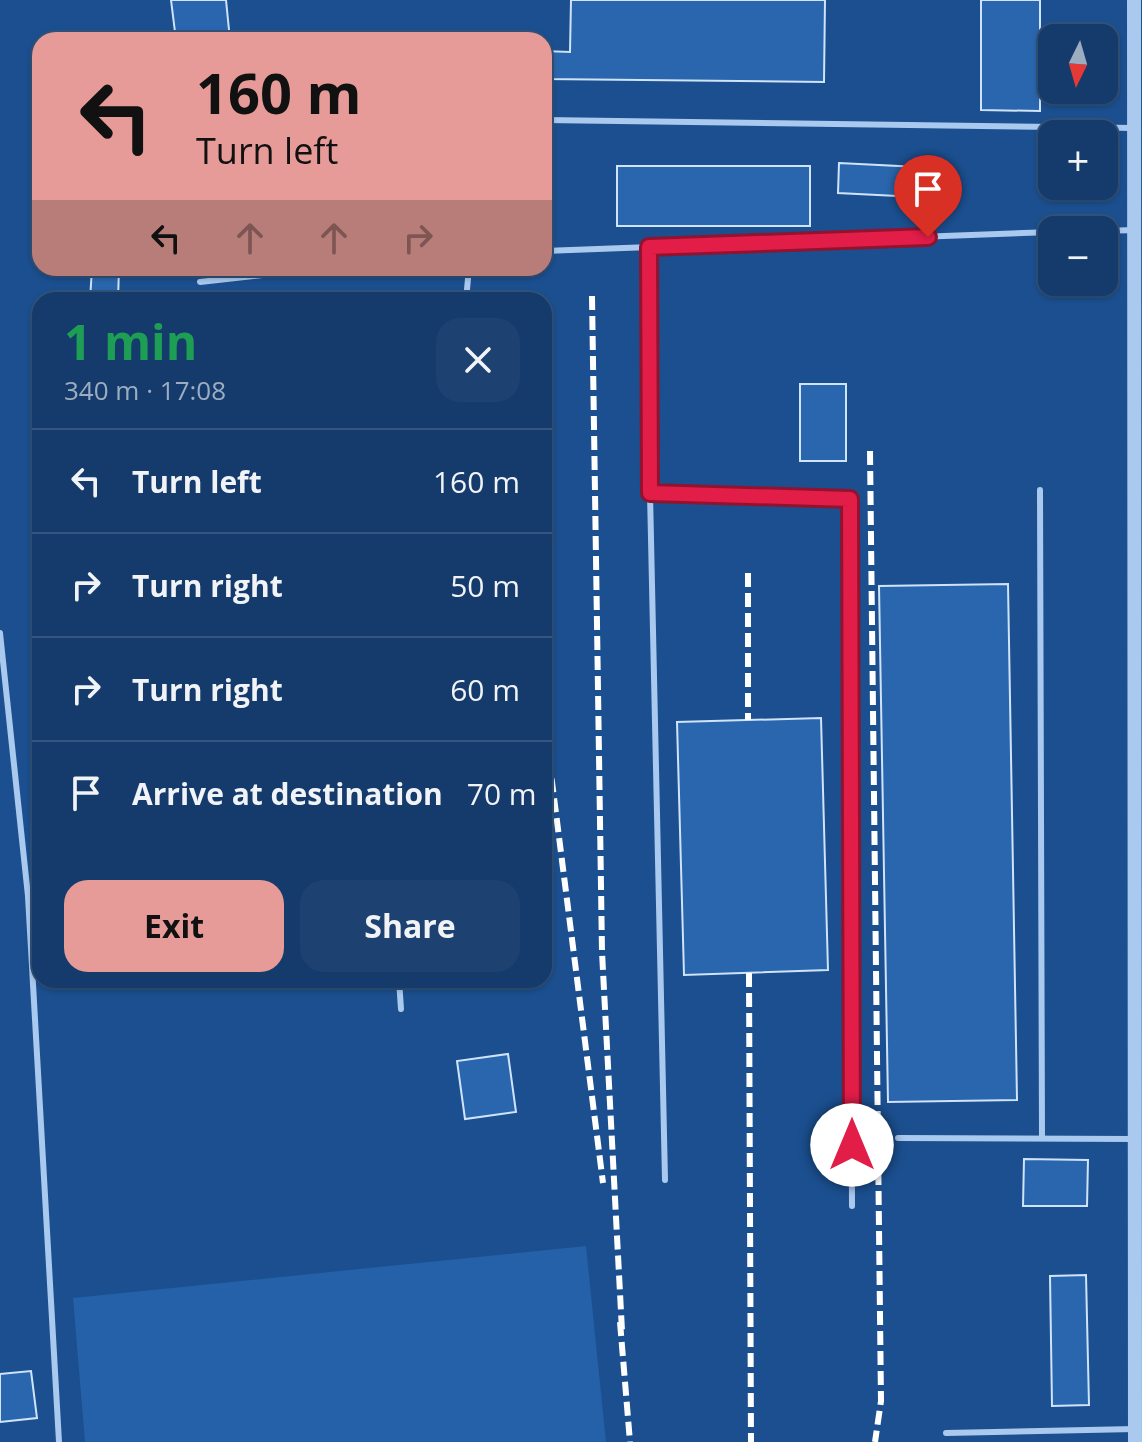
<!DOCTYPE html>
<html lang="en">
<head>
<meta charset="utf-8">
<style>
	:root { --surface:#143b6b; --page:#1d4271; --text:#f1f3f6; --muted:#9dadc1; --line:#33557e; --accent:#e69b98 }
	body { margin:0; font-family:"Open Sans",sans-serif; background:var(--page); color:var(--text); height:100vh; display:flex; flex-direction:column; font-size:30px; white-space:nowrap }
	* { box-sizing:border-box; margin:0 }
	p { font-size:26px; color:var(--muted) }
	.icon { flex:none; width:44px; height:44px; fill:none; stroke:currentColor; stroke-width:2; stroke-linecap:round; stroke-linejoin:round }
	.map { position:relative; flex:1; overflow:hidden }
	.side { position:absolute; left:32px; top:292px; width:520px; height:696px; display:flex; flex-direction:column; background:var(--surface); border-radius:24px; box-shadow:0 2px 6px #0004,0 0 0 2px var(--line) }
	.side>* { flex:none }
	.hud { position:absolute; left:32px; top:32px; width:520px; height:244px; border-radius:24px; box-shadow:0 2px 6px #0004,0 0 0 2px var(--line); background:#e69b98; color:#111; overflow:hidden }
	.needle { width:52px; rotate:185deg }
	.controls { position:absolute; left:1038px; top:24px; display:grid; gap:16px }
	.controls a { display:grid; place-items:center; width:80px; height:80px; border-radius:16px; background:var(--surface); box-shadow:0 2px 6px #0004,0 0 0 2px var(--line); font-size:40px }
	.pin { position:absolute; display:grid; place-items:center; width:68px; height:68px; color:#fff; margin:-82px -34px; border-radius:50% 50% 50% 0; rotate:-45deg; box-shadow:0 0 8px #0007 }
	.pin .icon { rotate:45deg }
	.me { position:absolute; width:88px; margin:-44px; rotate:0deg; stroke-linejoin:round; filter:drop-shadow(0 0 6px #0008) }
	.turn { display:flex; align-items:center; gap:28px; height:168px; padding:0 32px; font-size:36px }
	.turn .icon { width:104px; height:104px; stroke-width:2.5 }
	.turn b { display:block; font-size:56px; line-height:68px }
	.lanes { display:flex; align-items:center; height:76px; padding:0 32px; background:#0003; justify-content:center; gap:40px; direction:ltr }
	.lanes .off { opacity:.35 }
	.round { display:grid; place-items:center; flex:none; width:84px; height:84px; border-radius:24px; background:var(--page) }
	.head { display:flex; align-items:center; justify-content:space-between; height:136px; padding:0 32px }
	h1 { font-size:48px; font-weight:700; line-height:60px; color:#1e9e55 }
	.cta { display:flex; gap:16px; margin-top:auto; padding:16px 32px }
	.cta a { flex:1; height:92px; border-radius:24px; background:var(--accent); color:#111; font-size:32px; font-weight:700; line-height:92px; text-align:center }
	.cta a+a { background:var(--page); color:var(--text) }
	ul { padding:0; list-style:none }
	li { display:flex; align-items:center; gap:24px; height:104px; padding:0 32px; border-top:2px solid var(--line) }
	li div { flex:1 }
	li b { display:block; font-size:30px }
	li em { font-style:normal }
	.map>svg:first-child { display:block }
</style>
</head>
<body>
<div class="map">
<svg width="1142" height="1442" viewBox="0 0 1142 1442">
	<rect width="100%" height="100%" fill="#1b4f8f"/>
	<polygon fill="#2461a8" points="586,1246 606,1442 85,1442 73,1298"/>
	<g fill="#2a66ad" stroke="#cfe3fa" stroke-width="2">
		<polygon points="171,0 226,0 230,40 176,40"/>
		<polygon points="571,0 825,0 824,82 544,79 544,51 570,52"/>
		<polygon points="981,0 1040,0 1040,111 981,110"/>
		<polygon points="839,163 938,168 937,198 838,193"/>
		<rect x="617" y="166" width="193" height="60"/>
		<polygon points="92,268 119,268 118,300 90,300"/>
		<rect x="800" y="384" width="46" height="77"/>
		<polygon points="1008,584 1017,1100 888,1102 879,586"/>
		<polygon points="821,718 828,970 684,975 677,722"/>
		<polygon points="508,1054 516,1112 465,1119 457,1061"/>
		<polygon points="1024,1159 1088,1160 1087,1206 1023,1206"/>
		<polygon points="1086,1275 1089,1405 1052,1406 1050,1276"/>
		<polygon points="31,1371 37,1418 0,1422 0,1374"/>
	</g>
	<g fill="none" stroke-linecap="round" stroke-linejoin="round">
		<g stroke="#a9c9ee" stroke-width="6">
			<polyline points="544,120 1134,128"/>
			<polyline points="1104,231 1134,230"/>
			<polyline points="649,247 650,493 665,1180"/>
			<polyline points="544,251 1052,232"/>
			<polyline points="200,282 325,268"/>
			<polyline points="466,300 469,268"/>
			<polyline points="1040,490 1042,1138"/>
			<polyline points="650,493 850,499 852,1206"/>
			<polyline points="0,633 28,896 59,1442"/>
			<polyline points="399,980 401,1009"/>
			<polyline points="898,1138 1134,1139"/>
			<polyline points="946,1433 1135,1429"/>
		</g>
		<polyline stroke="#a9c9ee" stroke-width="14" points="1134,0 1135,1442"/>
		<g stroke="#fff" stroke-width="6" stroke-dasharray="14 6" stroke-linecap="butt">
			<polyline points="592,296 602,952 622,1331"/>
			<polyline points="870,451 881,1401 875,1442"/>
			<polyline points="748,573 748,720"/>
			<polyline points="544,719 603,1183"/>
			<polyline points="749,973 751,1442"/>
			<polyline points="620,1322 630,1442"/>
		</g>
	</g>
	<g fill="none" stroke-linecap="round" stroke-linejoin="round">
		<g stroke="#92132f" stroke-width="20">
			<polyline id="route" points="852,1145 850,499 650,493 649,247 928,237"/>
		</g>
		<use href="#route" stroke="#e11d48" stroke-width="14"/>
	</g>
</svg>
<div class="controls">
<a><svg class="needle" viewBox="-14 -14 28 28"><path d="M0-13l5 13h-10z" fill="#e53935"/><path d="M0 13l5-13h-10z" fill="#9dadc1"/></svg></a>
<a>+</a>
<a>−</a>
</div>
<div class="pin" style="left:928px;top:237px;background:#d93025"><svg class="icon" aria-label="arrive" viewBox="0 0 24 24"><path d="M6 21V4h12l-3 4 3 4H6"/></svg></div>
<svg class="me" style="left:852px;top:1145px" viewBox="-20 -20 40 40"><circle r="19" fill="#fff"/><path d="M0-13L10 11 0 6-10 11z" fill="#e11d48"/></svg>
<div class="hud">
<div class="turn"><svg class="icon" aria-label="left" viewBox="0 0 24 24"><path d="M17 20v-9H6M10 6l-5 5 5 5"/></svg><div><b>160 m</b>Turn left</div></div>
<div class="lanes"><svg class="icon" aria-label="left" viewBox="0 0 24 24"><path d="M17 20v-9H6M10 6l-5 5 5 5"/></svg><svg class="icon off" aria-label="ahead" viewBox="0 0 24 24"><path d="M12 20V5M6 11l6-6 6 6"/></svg><svg class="icon off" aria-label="ahead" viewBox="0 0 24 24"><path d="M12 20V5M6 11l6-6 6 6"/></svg><svg class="icon off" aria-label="right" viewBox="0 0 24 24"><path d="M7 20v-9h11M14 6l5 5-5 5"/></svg></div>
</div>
<section class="side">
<div class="head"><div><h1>1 min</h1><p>340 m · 17:08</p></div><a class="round"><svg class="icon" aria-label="close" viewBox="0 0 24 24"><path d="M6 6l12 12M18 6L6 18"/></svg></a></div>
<ul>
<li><svg class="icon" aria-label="left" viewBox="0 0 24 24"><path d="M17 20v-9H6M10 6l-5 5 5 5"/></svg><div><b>Turn left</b></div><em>160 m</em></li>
<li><svg class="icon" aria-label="right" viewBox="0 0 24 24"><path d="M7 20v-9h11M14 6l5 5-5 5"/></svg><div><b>Turn right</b></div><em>50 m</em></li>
<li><svg class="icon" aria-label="right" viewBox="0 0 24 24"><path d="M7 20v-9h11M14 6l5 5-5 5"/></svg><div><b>Turn right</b></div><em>60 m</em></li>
<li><svg class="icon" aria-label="arrive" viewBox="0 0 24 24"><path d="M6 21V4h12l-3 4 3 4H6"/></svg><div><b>Arrive at destination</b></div><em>70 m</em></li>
</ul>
<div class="cta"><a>Exit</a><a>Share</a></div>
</section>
</div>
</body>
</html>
